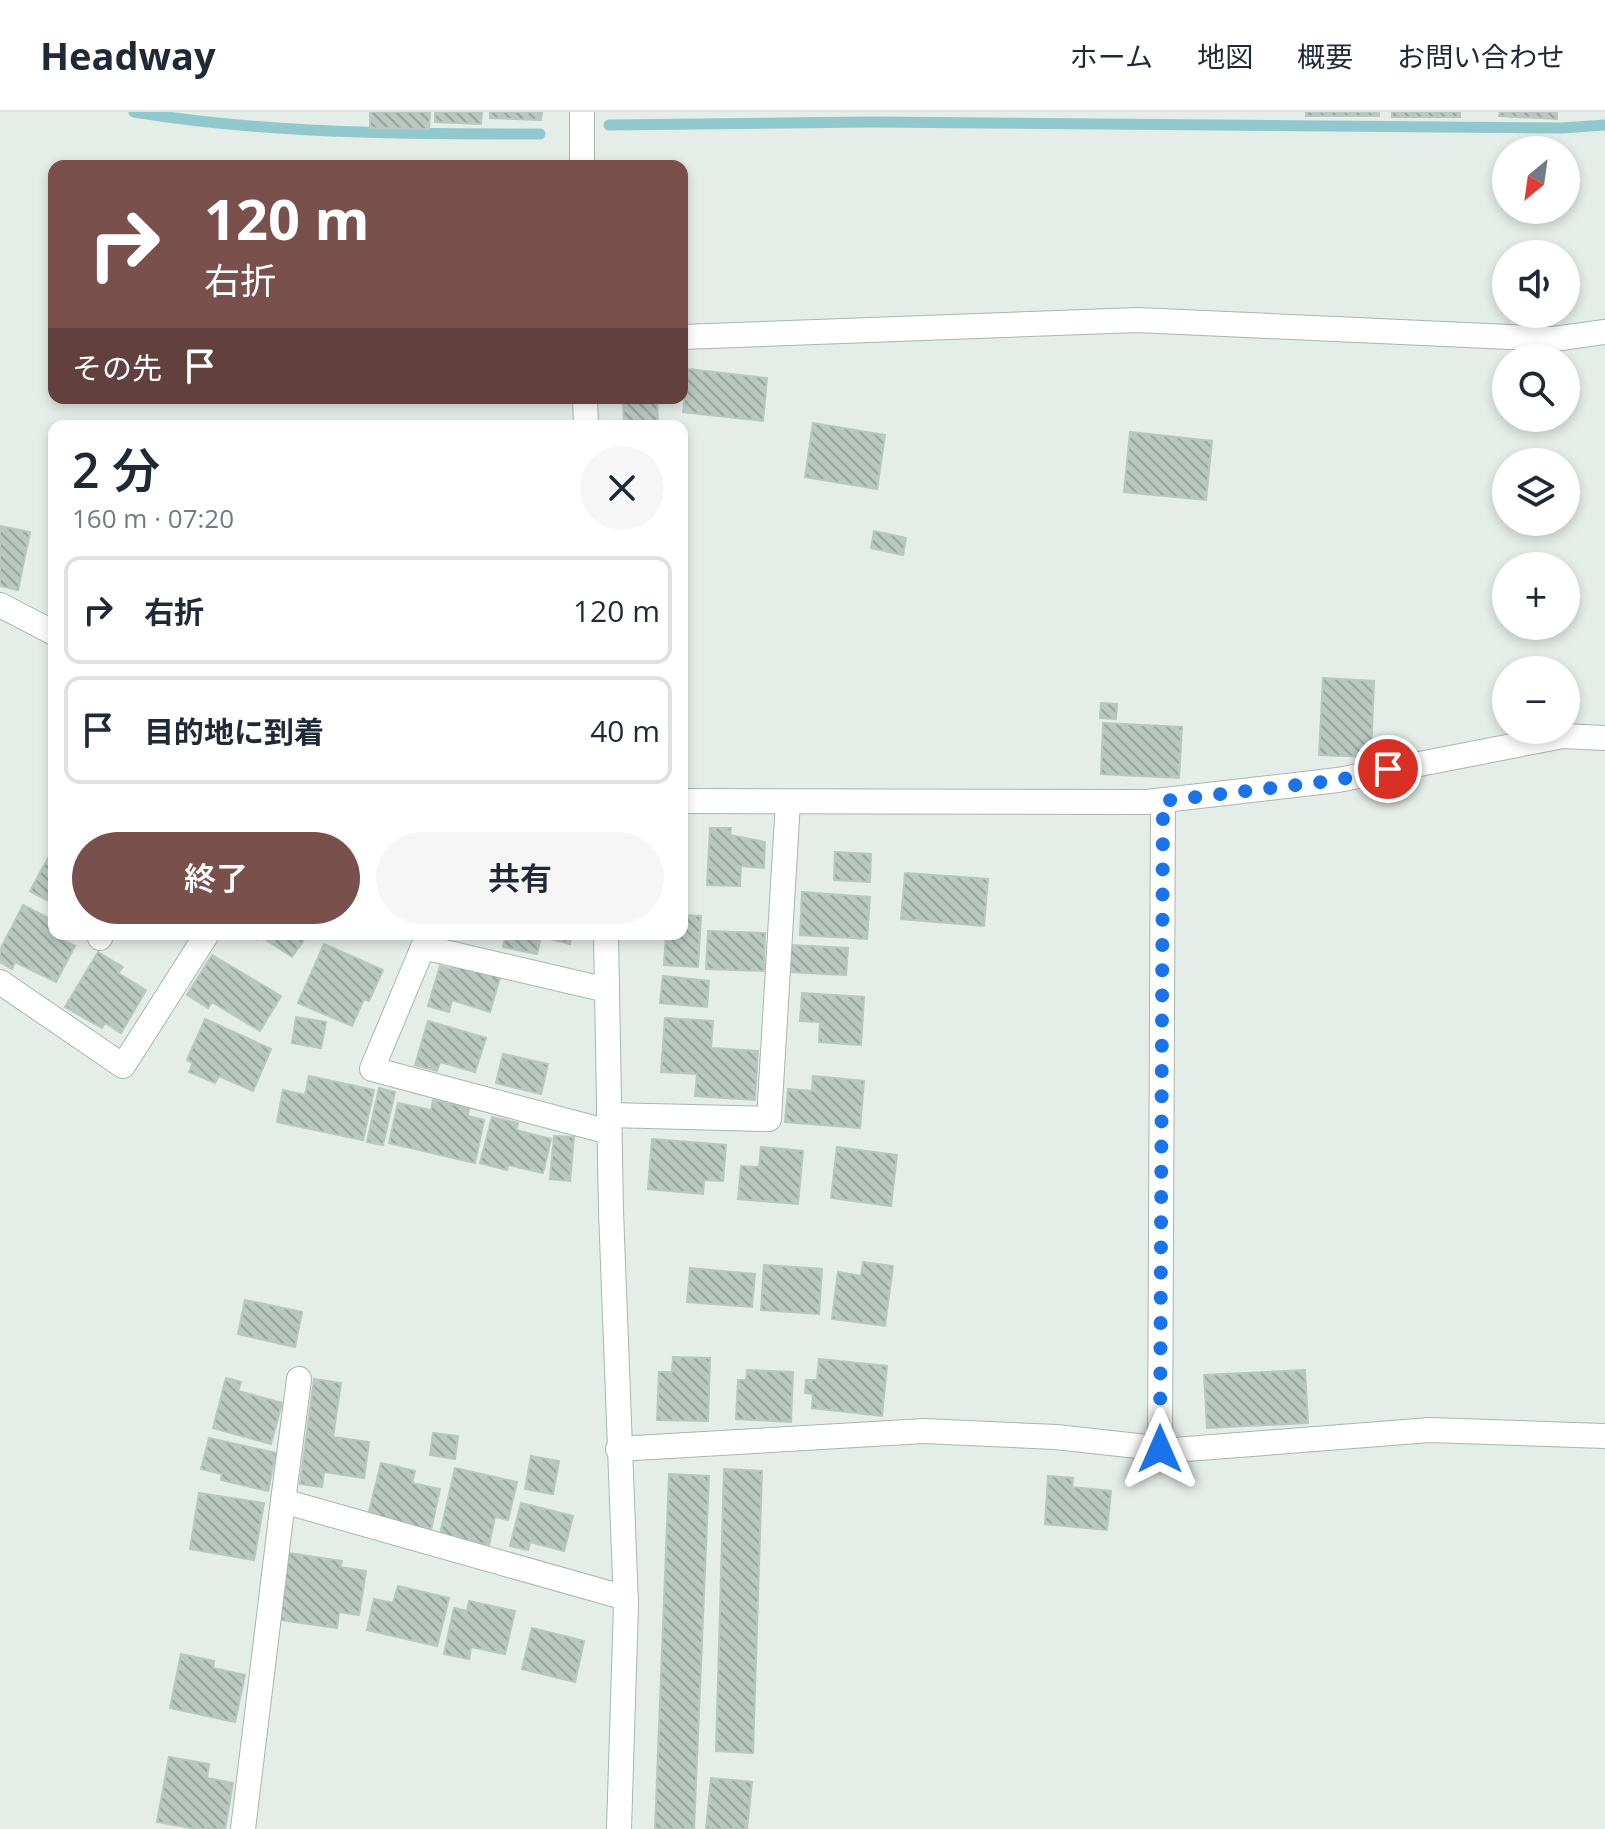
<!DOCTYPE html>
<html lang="ja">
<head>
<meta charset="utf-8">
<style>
	:root { --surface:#fff; --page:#f6f6f7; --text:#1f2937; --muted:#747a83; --line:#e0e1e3; --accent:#7a504d }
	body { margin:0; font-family:"Open Sans","Noto Sans JP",sans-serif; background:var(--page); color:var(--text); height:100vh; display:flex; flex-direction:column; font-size:30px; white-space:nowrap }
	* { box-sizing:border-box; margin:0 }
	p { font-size:26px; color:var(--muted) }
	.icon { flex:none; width:44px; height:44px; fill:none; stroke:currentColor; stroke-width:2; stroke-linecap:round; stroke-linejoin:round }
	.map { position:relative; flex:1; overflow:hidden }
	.side { position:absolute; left:48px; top:308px; width:640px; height:520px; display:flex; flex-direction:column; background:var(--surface); border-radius:16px; box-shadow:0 4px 12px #0003 }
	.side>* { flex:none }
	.top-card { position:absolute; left:48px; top:48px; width:640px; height:244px; border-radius:16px; box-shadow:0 4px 12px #0003; background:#7a504d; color:#fff; overflow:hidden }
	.needle { width:52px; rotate:209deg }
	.tools { position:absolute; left:1492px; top:24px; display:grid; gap:16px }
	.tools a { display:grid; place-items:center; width:88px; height:88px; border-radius:50%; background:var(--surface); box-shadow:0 4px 12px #0003; font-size:40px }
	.pin { position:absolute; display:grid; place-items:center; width:68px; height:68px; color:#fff; margin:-34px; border:4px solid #fff; border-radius:50%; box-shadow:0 2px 8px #0007 }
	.me { position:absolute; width:88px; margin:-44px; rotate:0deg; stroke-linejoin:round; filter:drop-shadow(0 0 6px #0008) }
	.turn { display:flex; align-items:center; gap:28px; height:168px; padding:0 24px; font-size:36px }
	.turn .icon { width:104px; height:104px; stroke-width:2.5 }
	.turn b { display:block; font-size:56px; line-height:68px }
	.then { display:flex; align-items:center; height:76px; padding:0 24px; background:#0003; gap:16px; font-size:30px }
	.round { display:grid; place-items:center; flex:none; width:84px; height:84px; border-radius:42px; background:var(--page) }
	.headline { display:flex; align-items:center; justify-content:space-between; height:136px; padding:0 24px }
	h1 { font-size:48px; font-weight:600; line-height:60px }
	.button { display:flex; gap:16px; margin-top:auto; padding:16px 24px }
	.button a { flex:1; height:92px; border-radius:48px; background:var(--accent); color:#fff; font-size:32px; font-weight:600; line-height:92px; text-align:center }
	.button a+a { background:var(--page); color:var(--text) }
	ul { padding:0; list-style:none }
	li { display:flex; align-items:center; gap:24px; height:108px; margin:0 16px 12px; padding:0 8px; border:4px solid var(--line); border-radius:16px }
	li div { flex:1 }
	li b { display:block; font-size:30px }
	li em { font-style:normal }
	header { display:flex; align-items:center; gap:48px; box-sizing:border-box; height:112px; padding:0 40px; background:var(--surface); border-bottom:2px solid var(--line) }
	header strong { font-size:38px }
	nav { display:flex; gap:44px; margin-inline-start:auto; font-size:28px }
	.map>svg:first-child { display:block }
</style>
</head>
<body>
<header>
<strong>Headway</strong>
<nav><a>ホーム</a><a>地図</a><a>概要</a><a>お問い合わせ</a></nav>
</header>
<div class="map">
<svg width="1605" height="1717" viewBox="0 0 1605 1717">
	<defs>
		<pattern id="building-back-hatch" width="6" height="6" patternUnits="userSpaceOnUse" patternTransform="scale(2)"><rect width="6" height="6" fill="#bbc8c2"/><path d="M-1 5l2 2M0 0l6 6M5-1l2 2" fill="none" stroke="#98a49e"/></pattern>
	</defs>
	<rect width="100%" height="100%" fill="#e5ede9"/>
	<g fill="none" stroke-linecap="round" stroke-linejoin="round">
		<g stroke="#91c8ce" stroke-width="11">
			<path d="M134 0C269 22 403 22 540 22"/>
			<polyline points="609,13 871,10 1562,16 1605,13"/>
		</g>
	</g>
	<g fill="url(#building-back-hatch)" stroke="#b8c7c0" stroke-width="2">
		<polygon points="370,0 430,0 429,17 370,16"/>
		<polygon points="435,0 482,0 481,12 435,10"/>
		<polygon points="490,0 542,0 541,8 490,6"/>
		<rect x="1306" y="0" width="73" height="4"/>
		<rect x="1392" y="0" width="68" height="5"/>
		<polygon points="1500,0 1557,0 1557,7 1499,4"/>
		<polygon points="688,257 767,266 763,309 683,300"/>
		<polygon points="623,286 657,286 658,314 624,314"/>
		<polygon points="813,311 885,323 877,377 805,365"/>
		<polygon points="1130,320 1212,329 1206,388 1124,380"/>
		<polygon points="0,414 30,420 18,478 0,474"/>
		<polygon points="874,419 906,426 903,443 871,436"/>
		<polygon points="1323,566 1374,569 1371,645 1319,643"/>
		<polygon points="1101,591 1117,592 1116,607 1100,606"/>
		<polygon points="1103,611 1182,615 1179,666 1101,662"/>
		<polygon points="710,716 731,716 730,723 765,730 764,756 741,754 740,774 707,773"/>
		<polygon points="54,735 54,792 30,779"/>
		<polygon points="835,740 871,742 870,770 834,768"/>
		<polygon points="905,761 988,767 984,814 901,807"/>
		<polygon points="802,780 870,785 867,827 800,823"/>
		<polygon points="23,793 54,809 49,821 75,834 56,870 15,850 12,857 0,850 0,838"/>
		<polygon points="682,803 701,804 698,855 664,853 666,822 682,822"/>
		<polygon points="708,819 765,821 764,859 706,857"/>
		<polygon points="248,822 308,822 292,845 260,824 257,828"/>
		<polygon points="506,822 572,822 570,832 541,825 537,842 503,835"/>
		<polygon points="324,832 383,858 369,889 364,887 352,914 298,891"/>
		<polygon points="791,833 848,836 846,863 789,860"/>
		<polygon points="98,840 123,855 118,861 146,878 121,921 105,911 102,916 65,895"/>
		<polygon points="212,843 281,884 260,919 212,890 208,896 187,883"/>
		<polygon points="455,848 501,862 490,900 452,888 449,900 428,894 440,854 452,857"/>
		<polygon points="663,864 709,869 707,895 660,891"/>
		<polygon points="802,881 864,885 861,933 819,930 820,910 800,909"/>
		<polygon points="296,905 326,910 321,936 292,931"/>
		<polygon points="665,906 713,909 711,936 758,939 755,988 695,984 697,962 661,960"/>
		<polygon points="205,907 271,937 253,979 219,964 215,971 189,960 193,951 187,948"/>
		<polygon points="428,909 486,926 475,960 440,950 437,959 415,953"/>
		<polygon points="503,942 548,952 541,982 496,971"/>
		<polygon points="309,964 374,978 363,1028 277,1010 283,978 305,983"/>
		<polygon points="813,964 864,969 860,1016 785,1010 788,977 812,979"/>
		<polygon points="379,976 395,980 383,1033 367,1030"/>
		<polygon points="433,988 469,996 468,1004 484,1008 475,1051 389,1031 398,991 431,998"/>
		<polygon points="492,1005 518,1011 516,1018 551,1027 543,1061 508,1053 507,1058 480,1051"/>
		<polygon points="554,1024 574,1025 570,1069 550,1067"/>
		<polygon points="652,1027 726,1033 723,1069 704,1068 703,1082 648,1077"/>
		<polygon points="761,1035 803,1039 798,1092 738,1087 741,1054 759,1055"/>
		<polygon points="837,1035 897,1043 891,1094 831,1086"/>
		<polygon points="863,1150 893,1154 885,1214 832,1207 838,1160 861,1164"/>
		<polygon points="764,1153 822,1157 819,1202 761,1198"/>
		<polygon points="690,1156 755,1162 752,1195 687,1190"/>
		<polygon points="245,1188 302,1200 295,1235 238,1222"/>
		<polygon points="673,1245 710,1246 708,1309 657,1308 659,1260 672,1260"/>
		<polygon points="819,1247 887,1254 882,1304 812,1296 813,1282 805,1281 806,1268 817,1268"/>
		<polygon points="747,1258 793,1260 791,1310 736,1307 738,1268 746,1268"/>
		<polygon points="1305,1258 1308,1311 1207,1316 1204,1263"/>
		<polygon points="226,1266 241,1270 238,1279 282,1291 271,1332 213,1316"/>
		<polygon points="314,1267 341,1271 333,1325 369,1330 364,1366 324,1360 322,1375 300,1372"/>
		<polygon points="433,1321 458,1324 455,1347 430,1343"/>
		<polygon points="209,1326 276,1341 268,1379 221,1368 222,1362 201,1357"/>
		<polygon points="531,1344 559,1349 553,1382 525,1377"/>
		<polygon points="381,1351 415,1359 412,1371 440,1377 431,1418 368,1404"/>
		<polygon points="455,1356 517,1370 508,1408 495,1405 489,1433 440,1422"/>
		<polygon points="724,1357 762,1359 753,1641 716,1639"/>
		<polygon points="669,1362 709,1364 694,1717 655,1717"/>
		<polygon points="1048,1364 1073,1366 1072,1375 1111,1379 1107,1418 1045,1412"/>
		<polygon points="199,1381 264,1391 254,1448 190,1437"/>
		<polygon points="521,1391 573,1404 564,1439 530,1430 528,1438 510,1434"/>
		<polygon points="289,1441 342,1449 340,1455 366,1459 359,1503 339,1500 337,1516 280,1508"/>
		<polygon points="398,1474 449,1486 437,1534 367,1518 374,1487 393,1491"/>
		<polygon points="469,1489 515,1499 505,1542 471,1535 469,1547 444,1542 454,1496 467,1499"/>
		<polygon points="532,1516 584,1529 575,1570 522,1557"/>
		<polygon points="181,1542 214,1549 213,1556 245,1563 235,1610 170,1596"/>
		<polygon points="169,1645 209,1652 207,1666 233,1671 225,1717 196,1717 157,1710"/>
		<polygon points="711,1666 752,1670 747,1717 706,1717"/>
	</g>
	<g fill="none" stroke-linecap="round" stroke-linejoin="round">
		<g stroke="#a8b5b0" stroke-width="26">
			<g id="street">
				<polyline points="682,225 1138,208 1554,227 1605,220"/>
				<polyline points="0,493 54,521"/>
				<polyline points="682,689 1147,690 1338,668 1563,624 1605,626"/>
				<polyline points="100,826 102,822"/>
				<polyline points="0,870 123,954 207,822"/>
				<polyline points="607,878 423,835 372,957 609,1020"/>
				<polyline points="609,1003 769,1007 788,690"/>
				<polyline points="299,1267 283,1389 626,1486"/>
				<polyline points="618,1337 924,1319 1056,1325 1174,1338 1430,1318 1605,1324"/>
				<polyline points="1160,1337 1163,689"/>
				<polyline points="243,1717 283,1389"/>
			</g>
		</g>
		<g stroke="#a4b9b0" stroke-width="26">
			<g id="secondary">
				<polyline points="582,0 582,54"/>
				<polyline points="585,286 586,314"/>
				<polyline points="606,822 611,1099 626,1493 619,1717"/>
			</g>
		</g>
		<use href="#street" stroke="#fff" stroke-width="24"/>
		<use href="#secondary" stroke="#fff" stroke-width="24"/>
	</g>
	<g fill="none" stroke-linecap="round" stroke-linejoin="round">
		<polyline stroke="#1a73e8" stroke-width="14" stroke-dasharray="0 25.2" points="1160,1337 1163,689 1338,668 1388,657"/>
	</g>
</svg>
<div class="tools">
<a><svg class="needle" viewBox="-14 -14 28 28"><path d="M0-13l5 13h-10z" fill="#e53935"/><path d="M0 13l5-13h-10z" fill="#747a83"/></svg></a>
<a><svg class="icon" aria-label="sound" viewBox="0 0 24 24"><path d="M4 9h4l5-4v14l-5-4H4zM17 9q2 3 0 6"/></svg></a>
<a><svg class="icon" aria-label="search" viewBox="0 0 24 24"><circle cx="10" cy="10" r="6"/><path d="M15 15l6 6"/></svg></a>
<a><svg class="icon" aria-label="layers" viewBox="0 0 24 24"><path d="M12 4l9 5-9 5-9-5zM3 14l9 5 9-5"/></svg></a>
<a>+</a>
<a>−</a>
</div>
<div class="pin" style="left:1388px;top:657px;background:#d93025"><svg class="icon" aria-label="arrive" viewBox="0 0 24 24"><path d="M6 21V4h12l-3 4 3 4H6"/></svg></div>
<svg class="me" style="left:1160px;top:1337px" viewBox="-20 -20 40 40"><path d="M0-17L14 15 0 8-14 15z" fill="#1a73e8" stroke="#fff" stroke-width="4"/></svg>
<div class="top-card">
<div class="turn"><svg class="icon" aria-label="right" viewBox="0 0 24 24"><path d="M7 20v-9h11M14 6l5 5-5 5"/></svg><div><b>120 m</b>右折</div></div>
<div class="then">その先<svg class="icon" aria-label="arrive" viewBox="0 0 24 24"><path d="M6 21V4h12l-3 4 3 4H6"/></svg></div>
</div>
<section class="side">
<div class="headline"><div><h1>2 分</h1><p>160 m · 07:20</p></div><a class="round"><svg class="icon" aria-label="close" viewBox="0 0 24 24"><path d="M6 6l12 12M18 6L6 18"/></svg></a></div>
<ul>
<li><svg class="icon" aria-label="right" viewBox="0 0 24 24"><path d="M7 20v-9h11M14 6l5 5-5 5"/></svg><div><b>右折</b></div><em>120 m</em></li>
<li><svg class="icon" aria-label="arrive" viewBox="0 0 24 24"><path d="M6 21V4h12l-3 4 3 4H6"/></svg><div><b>目的地に到着</b></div><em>40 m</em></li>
</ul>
<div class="button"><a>終了</a><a>共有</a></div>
</section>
</div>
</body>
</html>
